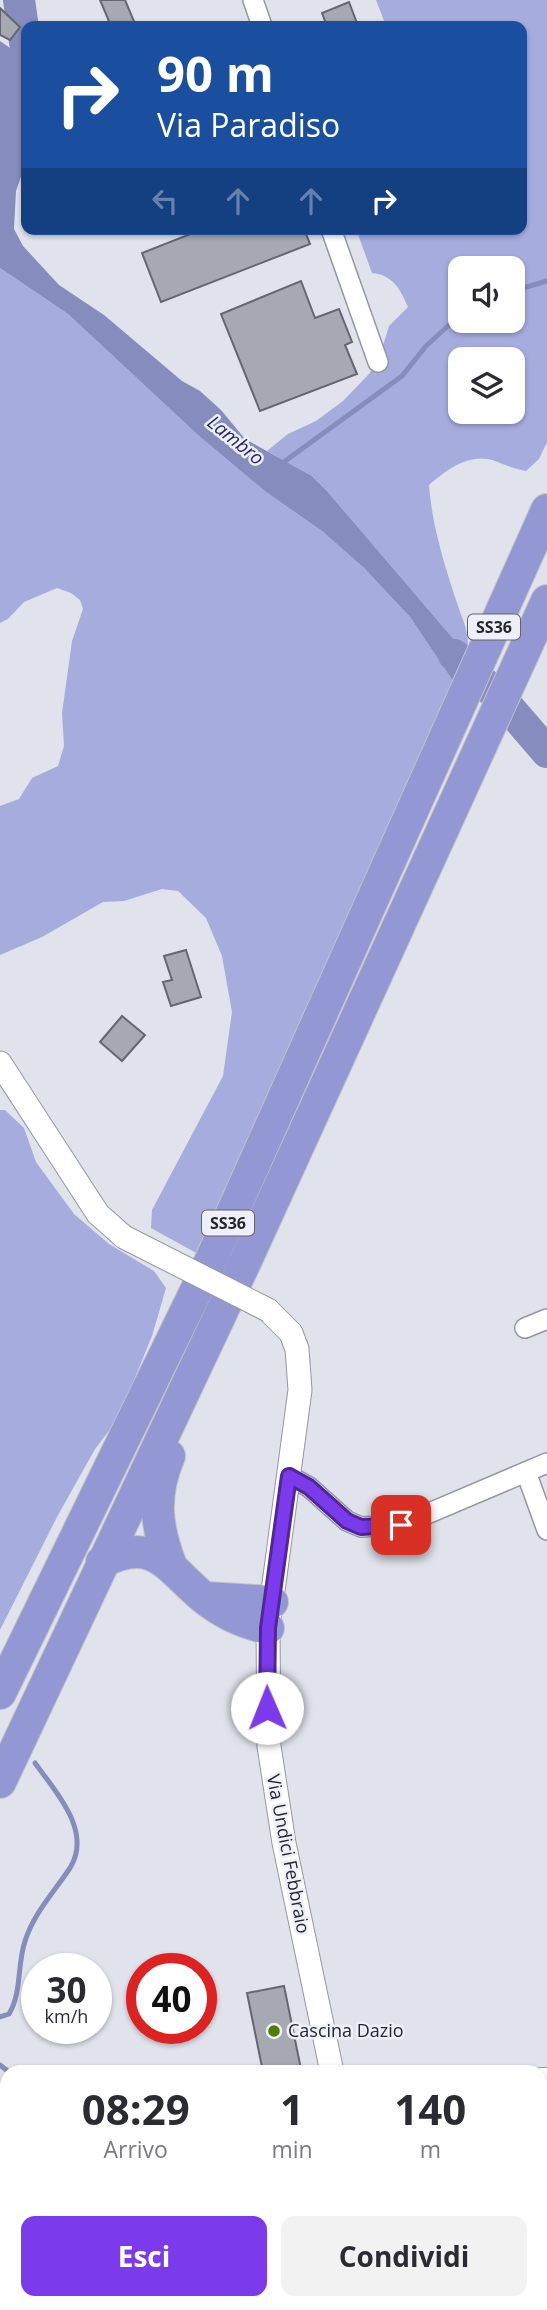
<!DOCTYPE html>
<html lang="it">
<head>
<meta charset="utf-8">
<style>
	:root { --surface:#fff; --page:#f2f2f3; --text:#2b2b33; --muted:#7c7c81; --accent:#7c3aed }
	body { margin:0; font-family:"Open Sans",sans-serif; background:var(--page); color:var(--text); height:100vh; display:flex; flex-direction:column; font-size:26px; white-space:nowrap }
	* { box-sizing:border-box; margin:0 }
	p { font-size:23px; color:var(--muted) }
	.icon { flex:none; width:38px; height:38px; fill:none; stroke:currentColor; stroke-width:2; stroke-linecap:round; stroke-linejoin:round }
	.map { position:relative; flex:1; overflow:hidden }
	.panel { position:absolute; left:0px; top:2065px; width:548px; height:245px; display:flex; flex-direction:column; background:var(--surface); border-radius:21px 21px 0 0; box-shadow:0 2px 5px #0004 }
	.panel>* { flex:none }
	.guide { position:absolute; left:21px; top:21px; width:506px; height:214px; border-radius:14px; box-shadow:0 2px 5px #0004; background:#1a4fa0; color:#fff; overflow:hidden }
	.tools { position:absolute; left:448px; top:256px; display:grid; gap:14px }
	.tools a { display:grid; place-items:center; width:77px; height:77px; border-radius:14px; background:var(--surface); box-shadow:0 2px 5px #0004; font-size:35px }
	.speed { position:absolute; left:21px; top:1953px; display:flex; gap:14px; font-size:35px; font-weight:700; text-align:center }
	.speed>* { display:grid; place-content:center; width:91px; height:91px; border-radius:50%; background:var(--surface); box-shadow:0 2px 5px #0004; line-height:1 }
	.speed small { font-size:18px; font-weight:400 }
	.speed .limit { border:10px solid #d22; background:#fff; color:#111 }
	.pin { position:absolute; display:grid; place-items:center; width:60px; height:60px; color:#fff; margin:-30px; border-radius:14px; box-shadow:0 4px 10px #0006 }
	.me { position:absolute; width:77px; margin:-38px; rotate:359deg; stroke-linejoin:round; filter:drop-shadow(0 0 5px #0008) }
	.turn { display:flex; align-items:center; gap:24px; height:147px; padding:0 21px; font-size:32px }
	.turn .icon { width:91px; height:91px; stroke-width:2.5 }
	.turn b { display:block; font-size:49px; line-height:60px }
	.lanes { display:flex; align-items:center; height:66px; padding:0 21px; background:#0003; justify-content:center; gap:35px; direction:ltr }
	.lanes .off { opacity:.35 }
	.eta { display:flex; justify-content:space-evenly; align-items:center; height:119px; text-align:center }
	.eta b { font-size:42px; font-weight:700; line-height:49px }
	.button { display:flex; gap:14px; margin-top:auto; padding:14px 21px }
	.button a { flex:1; height:80px; border-radius:14px; background:var(--accent); color:#fff; font-size:28px; font-weight:700; line-height:80px; text-align:center }
	.button a+a { background:var(--page); color:var(--text) }
	.map>svg:first-child { display:block }
</style>
</head>
<body>
<div class="map">
<svg width="547" height="2310" viewBox="0 0 547 2310">
	<rect width="100%" height="100%" fill="#e0e2ec"/>
	<g fill="#a6acde" fill-rule="evenodd">
		<path d="M376 0H547V442L539 459 526 471C514 469 506 465 495 461 469 452 447 470 429 485 432 525 444 564 457 603 465 627 469 629 468 656L327 491 312 476 267 451 288 434 316 421 343 401 369 374 378 362 389 326 408 307C400 289 393 275 372 273L356 229H522V26H386ZM460 268H513V320H460ZM460 359H513V411H460Z"/>
		<polygon points="0,268 68,314 199,436 266,492 322,531 364,568 410,617 455,684 198,1254 151,1228 152,1210 223,1076 232,1012 222,956 206,918 178,891 162,889 124,901 103,902 42,937 0,955 0,806 19,799 32,778 58,766 64,746 62,713 72,641 83,609 80,600 71,593 57,588 24,602 8,619 0,623"/>
		<polygon points="0,1110 5,1110 24,1128 36,1162 74,1214 109,1244 154,1271 166,1288 152,1336 118,1419 95,1449 57,1517 0,1630"/>
	</g>
	<polygon fill="#868cbd" points="0,41 26,59 26,162 16,191 14,229 23,246 59,285 104,315 182,381 200,391 221,410 245,439 312,476 327,491 468,656 455,684 410,617 364,568 322,531 266,492 199,436 68,314 0,268"/>
	<g fill="none" stroke-linecap="round" stroke-linejoin="round">
		<g stroke="#868cbd" stroke-width="5">
			<polyline points="513,291 547,281"/>
			<polyline points="281,464 402,376 426,346 460,315"/>
			<path d="M0 2017 9 2014C22 1992 17 1965 25 1941 34 1913 54 1892 70 1868 93 1831 55 1791 35 1763"/>
			<polyline points="0,2065 9,2072"/>
			<polyline points="0,2222 7,2220"/>
			<polyline points="0,2287 7,2297"/>
			<polyline points="16,2303 25,2308 38,2303"/>
			<polyline points="441,2303 455,2310"/>
			<polyline points="103,2310 103,2303"/>
			<polyline points="331,2310 334,2303"/>
		</g>
		<g stroke="#868cbd" stroke-width="32">
			<polyline points="19,0 26,49"/>
			<polyline points="454,655 503,701 547,752"/>
		</g>
	</g>
	<g fill="#a6a8b2" stroke="#656670" stroke-width="2">
		<polygon points="100,0 125,0 136,26 111,26"/>
		<polygon points="349,2 358,26 327,26 322,13"/>
		<polygon points="0,8 20,27 10,40 0,35"/>
		<polygon points="203,229 304,229 310,244 161,302 142,253"/>
		<polygon points="301,281 315,318 339,309 352,342 345,345 357,374 260,411 221,314"/>
		<polygon points="186,950 201,997 171,1006 163,982 172,980 164,956"/>
		<polygon points="122,1016 145,1035 122,1061 100,1042"/>
		<polygon points="284,1986 301,2069 263,2072 247,1993"/>
	</g>
	<g fill="none" stroke-linecap="round" stroke-linejoin="round">
		<g stroke="#9597a1" stroke-width="12">
			<g id="service">
				<polyline points="502,2072 512,2072"/>
				<polyline points="541,2073 547,2073"/>
			</g>
		</g>
		<g stroke="#9597a1" stroke-width="22">
			<g id="minor">
				<polyline points="253,0 262,26"/>
				<polyline points="331,229 378,362"/>
				<polyline points="525,1328 547,1319"/>
				<polyline points="526,1472 547,1530"/>
				<polyline points="289,1476 309,1487 347,1521 361,1527 401,1525 547,1463"/>
			</g>
		</g>
		<g stroke="#9597a1" stroke-width="25">
			<g id="tertiary">
				<polyline points="0,1063 98,1214 124,1237"/>
				<polyline points="268,1310 291,1333 297,1349 300,1390 268,1628 269,1746 284,1843 332,2072"/>
				<polyline points="378,2303 379,2310"/>
			</g>
		</g>
		<g stroke="#c2c3c4" stroke-width="34">
			<g id="trunk">
				<path d="M169 1456C152 1496 156 1527 171 1566"/>
				<path d="M102 1562C154 1535 167 1567 204 1598 224 1614 243 1623 268 1628"/>
				<polyline points="207,1598 272,1602"/>
				<polyline points="0,1693 211,1260 547,510"/>
				<polyline points="0,1782 247,1258 547,601"/>
			</g>
		</g>
		<use href="#service" stroke="#fff" stroke-width="10"/>
		<use href="#minor" stroke="#fff" stroke-width="19"/>
		<use href="#tertiary" stroke="#fff" stroke-width="23"/>
		<use href="#trunk" stroke="#9398d4" stroke-width="32"/>
		<g stroke="#9597a1" stroke-width="25" stroke-linecap="butt">
			<polyline id="tertiary-bridge" points="124,1237 268,1310"/>
		</g>
		<use href="#tertiary-bridge" stroke="#fff" stroke-width="23"/>
	</g>
	<g fill="none" stroke-linecap="round" stroke-linejoin="round">
		<g stroke="#51269a" stroke-width="18">
			<polyline id="route" points="267,1708 268,1628 289,1476 309,1487 347,1521 361,1527 401,1525"/>
		</g>
		<use href="#route" stroke="#7c3aed" stroke-width="12"/>
	</g>
	<circle fill="#537d00" stroke="#edeffa" stroke-width="2.5" cx="274" cy="2031" r="7"/>
	<g text-anchor="middle" stroke-width="5" stroke-linejoin="round" paint-order="stroke">
		<g fill="#edeffa" stroke="#626369" stroke-width="2">
			<rect x="468" y="614.5" width="52" height="25" rx="5"/>
			<rect x="202" y="1210.5" width="52" height="25" rx="5"/>
		</g>
		<g font-size="16" font-weight="bold" fill="#26272b">
			<text x="494" y="633">SS36</text>
			<text x="228" y="1229">SS36</text>
		</g>
		<g font-size="18" fill="#26272b" stroke="#edeffa">
			<text transform="translate(288 1854) rotate(79)" y="6">Via Undici Febbraio</text>
		</g>
		<g font-size="18" fill="#26272b" stroke="#edeffa" text-anchor="start">
			<text x="288" y="2037">Cascina Dazio</text>
		</g>
		<g font-size="19" font-style="italic" fill="#272662" stroke="#edeffa">
			<text transform="translate(236 440) rotate(39)" y="7">Lambro</text>
		</g>
	</g>
</svg>
<div class="tools">
<a><svg class="icon" aria-label="sound" viewBox="0 0 24 24"><path d="M4 9h4l5-4v14l-5-4H4zM17 9q2 3 0 6"/></svg></a>
<a><svg class="icon" aria-label="layers" viewBox="0 0 24 24"><path d="M12 4l9 5-9 5-9-5zM3 14l9 5 9-5"/></svg></a>
</div>
<div class="speed"><div>30<small>km/h</small></div><div class="limit">40</div></div>
<div class="pin" style="left:401px;top:1525px;background:#d93025"><svg class="icon" aria-label="arrive" viewBox="0 0 24 24"><path d="M6 21V4h12l-3 4 3 4H6"/></svg></div>
<svg class="me" style="left:267px;top:1708px" viewBox="-20 -20 40 40"><circle r="19" fill="#fff"/><path d="M0-13L10 11 0 6-10 11z" fill="#7c3aed"/></svg>
<div class="guide">
<div class="turn"><svg class="icon" aria-label="right" viewBox="0 0 24 24"><path d="M7 20v-9h11M14 6l5 5-5 5"/></svg><div><b>90 m</b>Via Paradiso</div></div>
<div class="lanes"><svg class="icon off" aria-label="left" viewBox="0 0 24 24"><path d="M17 20v-9H6M10 6l-5 5 5 5"/></svg><svg class="icon off" aria-label="ahead" viewBox="0 0 24 24"><path d="M12 20V5M6 11l6-6 6 6"/></svg><svg class="icon off" aria-label="ahead" viewBox="0 0 24 24"><path d="M12 20V5M6 11l6-6 6 6"/></svg><svg class="icon" aria-label="right" viewBox="0 0 24 24"><path d="M7 20v-9h11M14 6l5 5-5 5"/></svg></div>
</div>
<section class="panel">
<div class="eta">
<div><b>08:29</b><p>Arrivo</p></div>
<div><b>1</b><p>min</p></div>
<div><b>140</b><p>m</p></div>
</div>
<div class="button"><a>Esci</a><a>Condividi</a></div>
</section>
</div>
</body>
</html>
